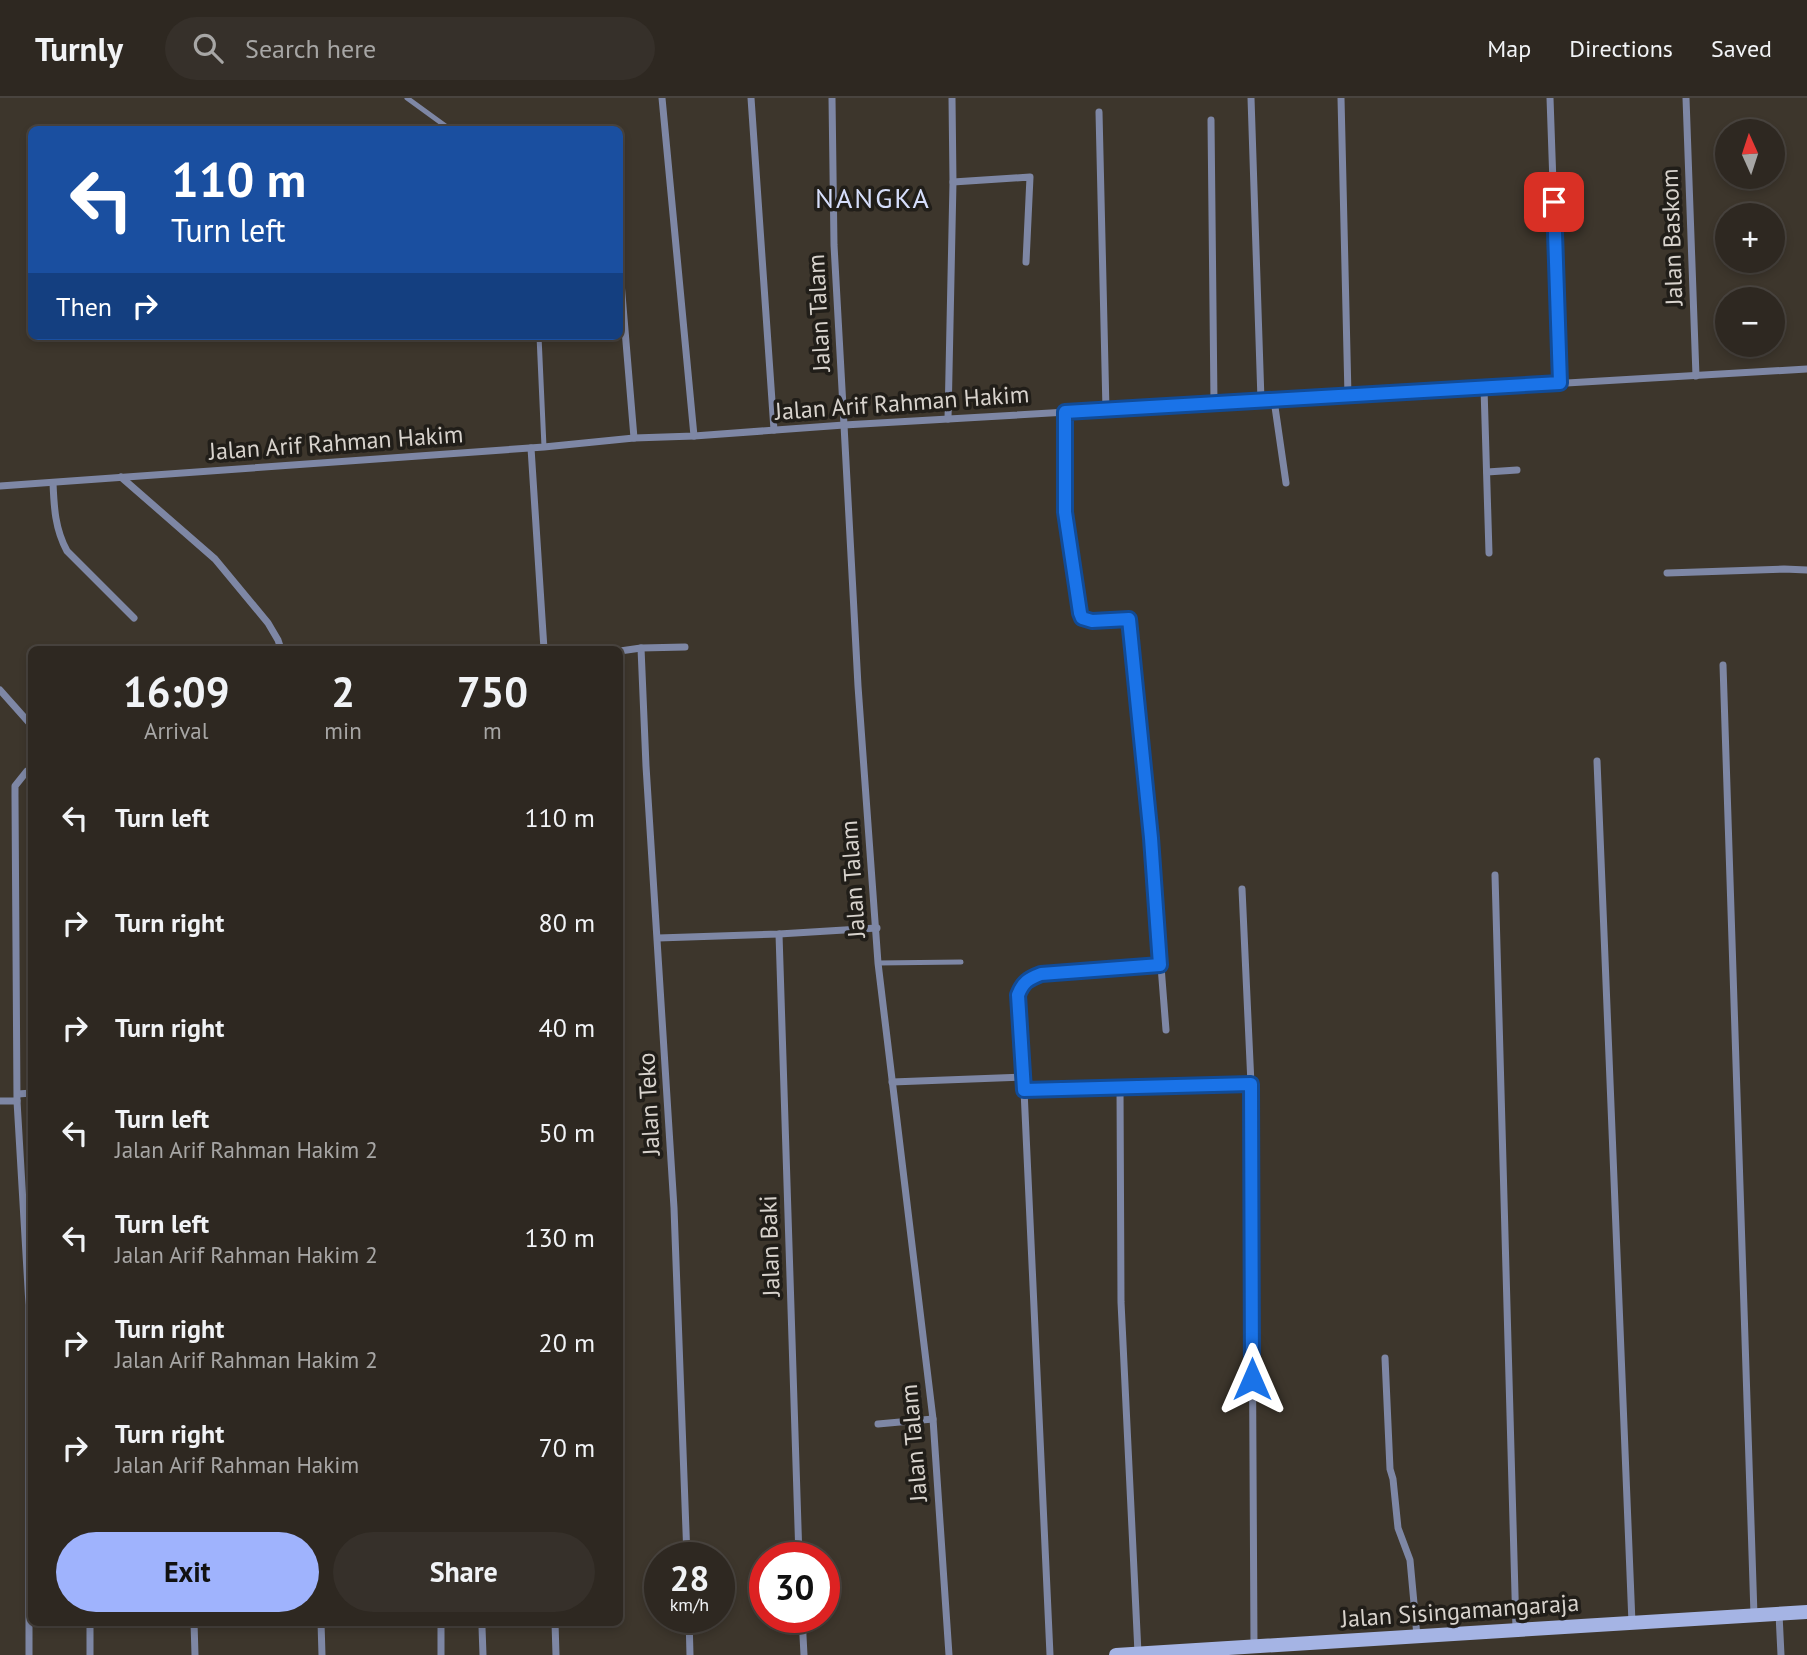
<!DOCTYPE html>
<html lang="en">
<head>
<meta charset="utf-8">
<style>
	:root { --surface:#2e2821; --page:#36302a; --text:#f1f3f6; --muted:#a7a6a5; --line:#49443f; --accent:#9fb3fd }
	body { margin:0; font-family:"PT Sans",sans-serif; background:var(--page); color:var(--text); height:100vh; display:flex; flex-direction:column; font-size:26px; white-space:nowrap }
	* { box-sizing:border-box; margin:0 }
	p { font-size:23px; color:var(--muted) }
	.icon { flex:none; width:38px; height:38px; fill:none; stroke:currentColor; stroke-width:2; stroke-linecap:round; stroke-linejoin:round }
	.map { position:relative; flex:1; overflow:hidden }
	.drawer { position:absolute; left:28px; top:548px; width:595px; height:980px; display:flex; flex-direction:column; background:var(--surface); border-radius:10px; box-shadow:0 4px 10px #0003,0 0 0 2px var(--line) }
	.drawer>* { flex:none }
	.banner { position:absolute; left:28px; top:28px; width:595px; height:214px; border-radius:10px; box-shadow:0 4px 10px #0003,0 0 0 2px var(--line); background:#1a4fa0; color:#fff; overflow:hidden }
	.needle { width:46px; rotate:357deg }
	.tools { position:absolute; left:1715px; top:21px; display:grid; gap:14px }
	.tools a { display:grid; place-items:center; width:70px; height:70px; border-radius:50%; background:var(--surface); box-shadow:0 4px 10px #0003,0 0 0 2px var(--line); font-size:35px }
	.speed { position:absolute; left:644px; top:1444px; display:flex; gap:14px; font-size:35px; font-weight:700; text-align:center }
	.speed>* { display:grid; place-content:center; width:91px; height:91px; border-radius:50%; background:var(--surface); box-shadow:0 4px 10px #0003,0 0 0 2px var(--line); line-height:1 }
	.speed small { font-size:18px; font-weight:400 }
	.speed .limit { border:10px solid #d22; background:#fff; color:#111 }
	.pin { position:absolute; display:grid; place-items:center; width:60px; height:60px; color:#fff; margin:-30px; border-radius:14px; box-shadow:0 4px 10px #0006 }
	.me { position:absolute; width:77px; margin:-38px; rotate:0deg; stroke-linejoin:round; filter:drop-shadow(0 0 5px #0008) }
	.turn { display:flex; align-items:center; gap:24px; height:147px; padding:0 28px; font-size:32px }
	.turn .icon { width:91px; height:91px; stroke-width:2.5 }
	.turn b { display:block; font-size:49px; line-height:60px }
	.then { display:flex; align-items:center; height:66px; padding:0 28px; background:#0003; gap:14px; font-size:26px }
	.eta { display:flex; justify-content:space-evenly; align-items:center; height:119px; text-align:center }
	.eta b { font-size:42px; font-weight:600; line-height:49px }
	.button { display:flex; gap:14px; margin-top:auto; padding:14px 28px }
	.button a { flex:1; height:80px; border-radius:42px; background:var(--accent); color:#111; font-size:28px; font-weight:600; line-height:80px; text-align:center }
	.button a+a { background:var(--page); color:var(--text) }
	ul { padding:0; list-style:none }
	li { display:flex; align-items:center; gap:21px; height:105px; padding:0 28px }
	li div { flex:1 }
	li b { display:block; font-size:26px }
	li em { font-style:normal }
	header { display:flex; align-items:center; gap:42px; box-sizing:border-box; height:98px; padding:0 35px; background:var(--surface); border-bottom:2px solid var(--line) }
	header strong { font-size:33px }
	nav { display:flex; gap:38px; margin-inline-start:auto; font-size:24px }
	.search { width:490px; height:63px; background:var(--page); display:flex; align-items:center; gap:18px; box-sizing:border-box; padding:0 24px; border-radius:38px; color:var(--muted); font-size:26px }
	.map>svg:first-child { display:block }
</style>
</head>
<body>
<header>
<strong>Turnly</strong>
<div class="search"><svg class="icon" aria-label="search" viewBox="0 0 24 24"><circle cx="10" cy="10" r="6"/><path d="M15 15l6 6"/></svg>Search here</div>
<nav><a>Map</a><a>Directions</a><a>Saved</a></nav>
</header>
<div class="map">
<svg width="1807" height="1557" viewBox="0 0 1807 1557">
	<rect width="100%" height="100%" fill="#3d362c"/>
	<g fill="none" stroke-linecap="round" stroke-linejoin="round">
		<g stroke="#7e87a5" stroke-width="5">
			<polyline points="407,0 451,32"/>
			<polyline points="539,238 544,349"/>
			<polyline points="878,865 961,864"/>
		</g>
		<g stroke="#7e87a5" stroke-width="7">
			<polyline points="662,0 694,338"/>
			<polyline points="751,0 774,332"/>
			<polyline points="832,0 834,147 844,327 858,588 878,865 933,1321 949,1557"/>
			<polyline points="1251,0 1261,302"/>
			<polyline points="1341,0 1348,298"/>
			<polyline points="1550,0 1560,285"/>
			<polyline points="1686,0 1696,278"/>
			<polyline points="1099,14 1106,312"/>
			<polyline points="1211,22 1214,305"/>
			<polyline points="953,84 1030,79 1026,164"/>
			<polyline points="620,172 634,340"/>
			<polyline points="1484,290 1489,455"/>
			<polyline points="1274,302 1286,385"/>
			<polyline points="1065,314 1065,414 1080,515 1082,520 1092,523 1130,521 1151,740 1166,932"/>
			<polyline points="948,321 953,84 952,0"/>
			<polyline points="531,350 544,551"/>
			<polyline points="1487,374 1517,372"/>
			<polyline points="121,379 215,461 268,525 278,542 281,551"/>
			<path d="M53 385C54 409 55 431 67 453L134 520"/>
			<polyline points="0,388 544,349 634,340 694,338 844,327 1807,271"/>
			<polyline points="1667,475 1784,471 1807,472"/>
			<polyline points="641,550 646,668 674,1110 687,1460"/>
			<polyline points="620,553 641,550 685,549"/>
			<polyline points="1723,567 1754,1517"/>
			<polyline points="0,592 32,628"/>
			<polyline points="1597,663 1632,1525"/>
			<polyline points="1495,777 1516,1532"/>
			<polyline points="1242,791 1251,986 1254,1549"/>
			<polyline points="779,836 799,1460"/>
			<polyline points="658,840 779,836 877,830"/>
			<polyline points="892,984 1024,979"/>
			<polyline points="1120,989 1121,1204 1138,1555"/>
			<polyline points="1024,992 1251,986"/>
			<polyline points="18,996 32,995"/>
			<polyline points="0,1003 17,1003"/>
			<polyline points="1385,1260 1390,1371 1393,1381 1398,1430 1410,1462 1417,1538"/>
			<polyline points="878,1326 933,1321"/>
			<polyline points="1779,1516 1781,1557"/>
			<polyline points="689,1519 690,1557"/>
			<polyline points="802,1519 804,1557"/>
			<polyline points="90,1524 90,1557"/>
			<polyline points="194,1524 195,1557"/>
			<polyline points="321,1524 322,1557"/>
			<polyline points="441,1524 441,1557"/>
			<polyline points="479,1524 482,1529 483,1557"/>
			<polyline points="555,1524 556,1557"/>
			<polyline points="29,1557 29,1207 17,1003 15,699 15,688 27,673 32,672"/>
			<path d="M1050 1557 1024 992 1018 897C1023 884 1028 881 1041 876L1160 867"/>
		</g>
		<polyline stroke="#a5b4e4" stroke-width="14" points="1116,1557 1807,1514"/>
	</g>
	<g fill="none" stroke-linecap="round" stroke-linejoin="round">
		<g stroke="#114b97" stroke-width="18">
			<path id="route" d="M1252 1281 1251 986 1024 992 1018 897C1023 884 1028 881 1041 876L1160 867 1151 740 1129 521 1092 523 1082 520 1080 515 1065 414V314L1560 285 1554 104"/>
		</g>
		<use href="#route" stroke="#1a73e8" stroke-width="12"/>
	</g>
	<g text-anchor="middle" stroke-width="7" stroke-linejoin="round" paint-order="stroke">
		<g font-size="24" fill="#d8d3cd" stroke="#211e19">
			<text transform="translate(1672 139) rotate(-92)" y="8">Jalan Baskom</text>
			<text transform="translate(819 215) rotate(-93)" y="8">Jalan Talam</text>
			<text transform="translate(902 305) rotate(-4)" y="8">Jalan Arif Rahman Hakim</text>
			<text transform="translate(336 345) rotate(-4)" y="8">Jalan Arif Rahman Hakim</text>
			<text transform="translate(853 781) rotate(-94)" y="8">Jalan Talam</text>
			<text transform="translate(649 1006) rotate(-93)" y="8">Jalan Teko</text>
			<text transform="translate(770 1148) rotate(-92)" y="8">Jalan Baki</text>
			<text transform="translate(914 1345) rotate(-95)" y="8">Jalan Talam</text>
			<text transform="translate(1460 1513) rotate(-4)" y="8">Jalan Sisingamangaraja</text>
		</g>
		<g font-size="28" letter-spacing="2" fill="#d6defb" stroke="#211e19">
			<text x="873" y="110">NANGKA</text>
		</g>
	</g>
</svg>
<div class="tools">
<a><svg class="needle" viewBox="-14 -14 28 28"><path d="M0-13l5 13h-10z" fill="#e53935"/><path d="M0 13l5-13h-10z" fill="#a7a6a5"/></svg></a>
<a>+</a>
<a>−</a>
</div>
<div class="speed"><div>28<small>km/h</small></div><div class="limit">30</div></div>
<div class="pin" style="left:1554px;top:104px;background:#d93025"><svg class="icon" aria-label="arrive" viewBox="0 0 24 24"><path d="M6 21V4h12l-3 4 3 4H6"/></svg></div>
<svg class="me" style="left:1252px;top:1281px" viewBox="-20 -20 40 40"><path d="M0-17L14 15 0 8-14 15z" fill="#1a73e8" stroke="#fff" stroke-width="4"/></svg>
<div class="banner">
<div class="turn"><svg class="icon" aria-label="left" viewBox="0 0 24 24"><path d="M17 20v-9H6M10 6l-5 5 5 5"/></svg><div><b>110 m</b>Turn left</div></div>
<div class="then">Then<svg class="icon" aria-label="right" viewBox="0 0 24 24"><path d="M7 20v-9h11M14 6l5 5-5 5"/></svg></div>
</div>
<section class="drawer">
<div class="eta">
<div><b>16:09</b><p>Arrival</p></div>
<div><b>2</b><p>min</p></div>
<div><b>750</b><p>m</p></div>
</div>
<ul>
<li><svg class="icon" aria-label="left" viewBox="0 0 24 24"><path d="M17 20v-9H6M10 6l-5 5 5 5"/></svg><div><b>Turn left</b></div><em>110 m</em></li>
<li><svg class="icon" aria-label="right" viewBox="0 0 24 24"><path d="M7 20v-9h11M14 6l5 5-5 5"/></svg><div><b>Turn right</b></div><em>80 m</em></li>
<li><svg class="icon" aria-label="right" viewBox="0 0 24 24"><path d="M7 20v-9h11M14 6l5 5-5 5"/></svg><div><b>Turn right</b></div><em>40 m</em></li>
<li><svg class="icon" aria-label="left" viewBox="0 0 24 24"><path d="M17 20v-9H6M10 6l-5 5 5 5"/></svg><div><b>Turn left</b><p>Jalan Arif Rahman Hakim 2</p></div><em>50 m</em></li>
<li><svg class="icon" aria-label="left" viewBox="0 0 24 24"><path d="M17 20v-9H6M10 6l-5 5 5 5"/></svg><div><b>Turn left</b><p>Jalan Arif Rahman Hakim 2</p></div><em>130 m</em></li>
<li><svg class="icon" aria-label="right" viewBox="0 0 24 24"><path d="M7 20v-9h11M14 6l5 5-5 5"/></svg><div><b>Turn right</b><p>Jalan Arif Rahman Hakim 2</p></div><em>20 m</em></li>
<li><svg class="icon" aria-label="right" viewBox="0 0 24 24"><path d="M7 20v-9h11M14 6l5 5-5 5"/></svg><div><b>Turn right</b><p>Jalan Arif Rahman Hakim</p></div><em>70 m</em></li>
</ul>
<div class="button"><a>Exit</a><a>Share</a></div>
</section>
</div>
</body>
</html>
